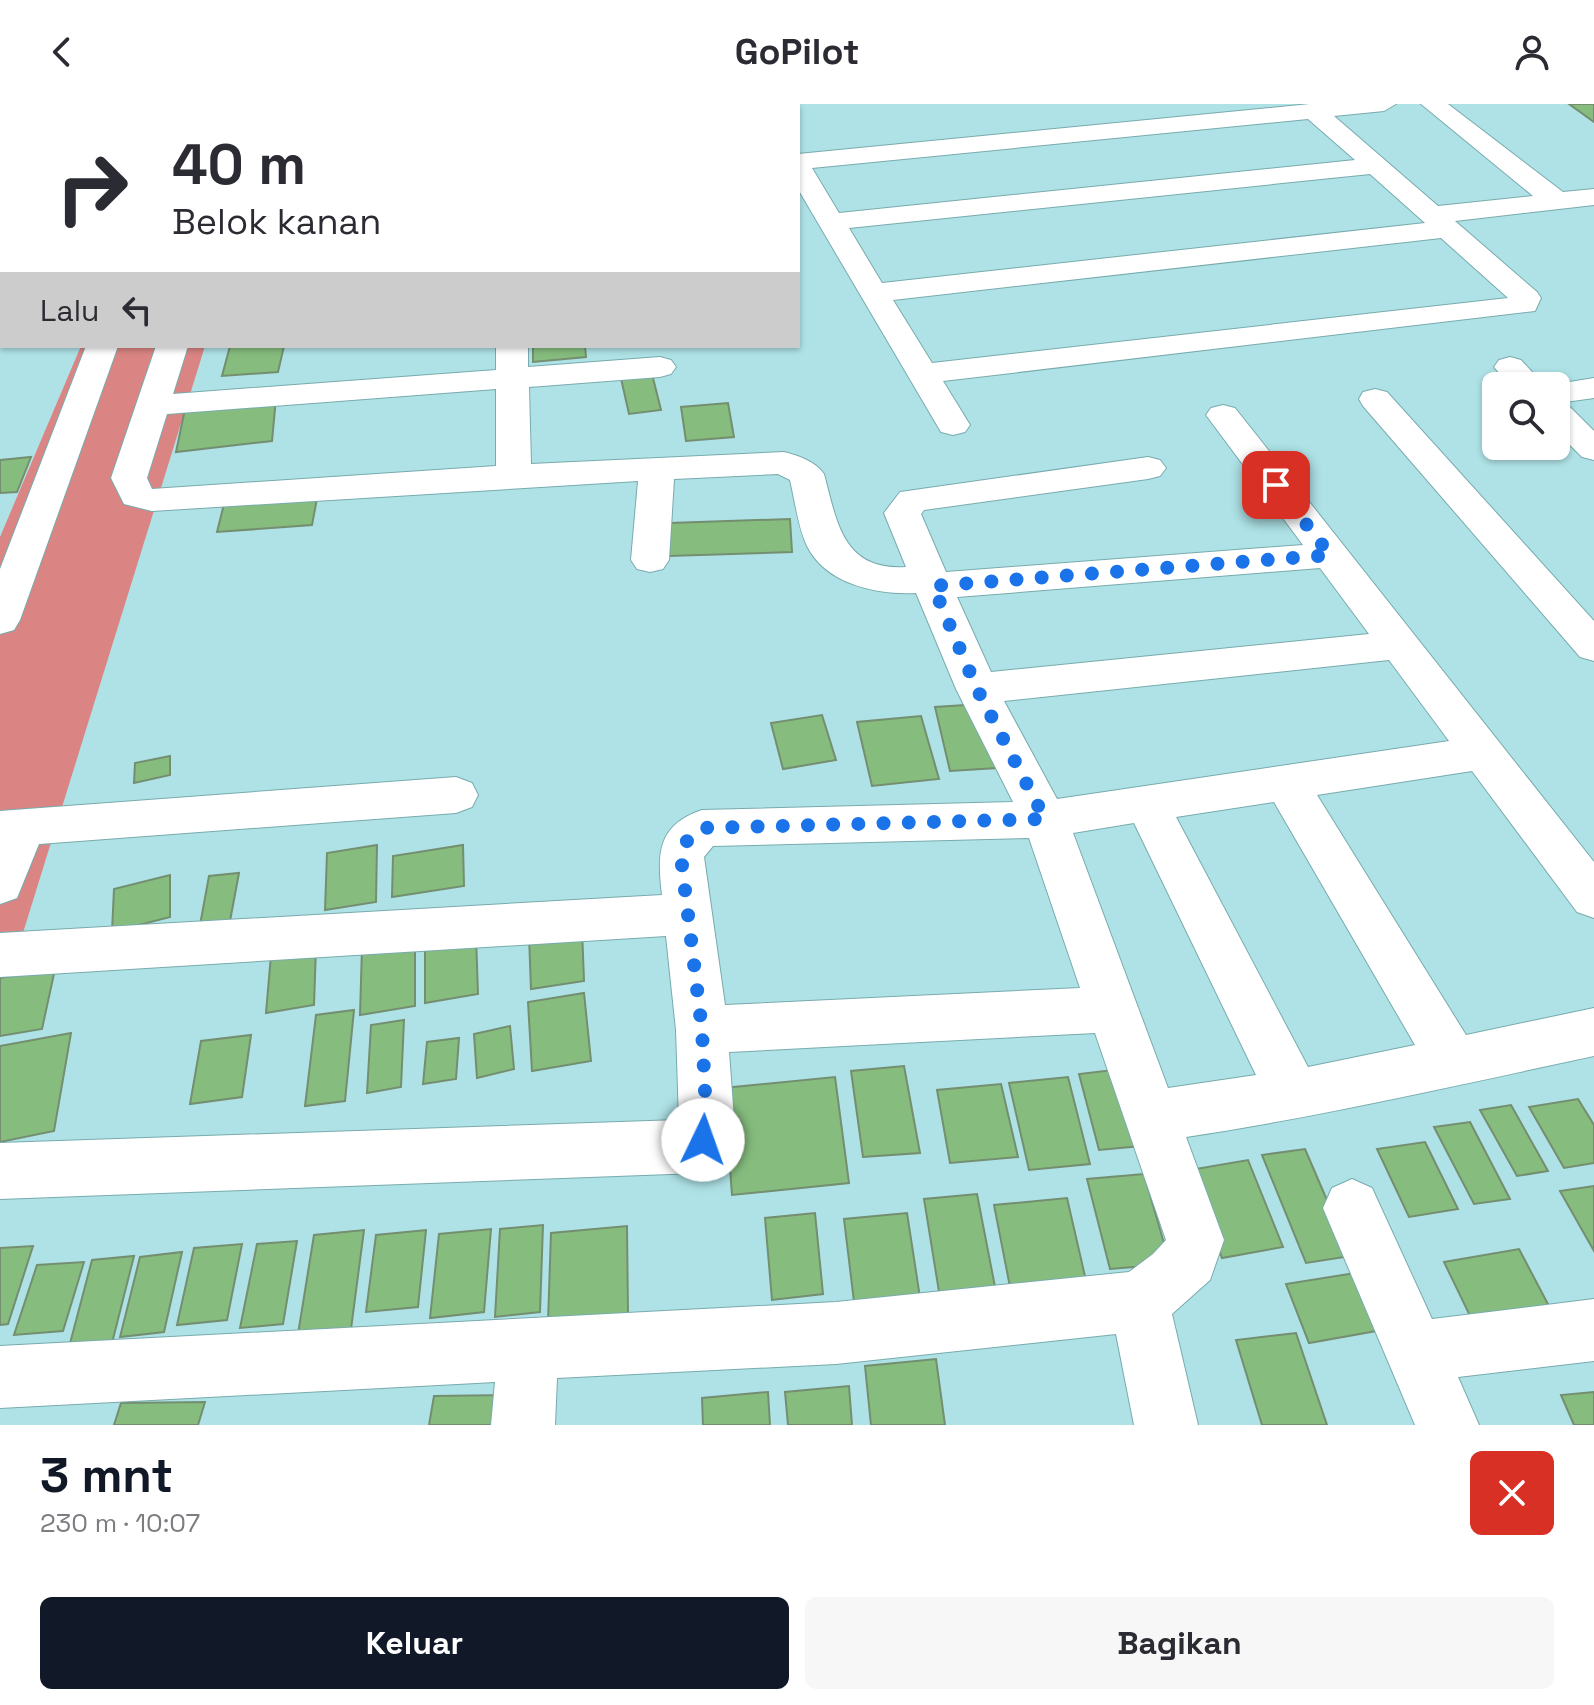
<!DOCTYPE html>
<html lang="id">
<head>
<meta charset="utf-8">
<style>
	:root { --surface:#fff; --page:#f7f7f7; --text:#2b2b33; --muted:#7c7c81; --accent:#111827 }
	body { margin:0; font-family:"Space Grotesk",sans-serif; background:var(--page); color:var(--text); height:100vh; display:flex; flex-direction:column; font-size:30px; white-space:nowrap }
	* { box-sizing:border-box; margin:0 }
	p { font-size:26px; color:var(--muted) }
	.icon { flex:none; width:44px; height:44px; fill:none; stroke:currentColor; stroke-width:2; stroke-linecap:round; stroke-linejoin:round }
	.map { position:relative; height:1321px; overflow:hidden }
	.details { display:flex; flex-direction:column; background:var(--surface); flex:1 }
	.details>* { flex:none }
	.hud { position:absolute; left:0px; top:0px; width:800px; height:244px; box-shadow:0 2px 6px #0004; background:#fff; color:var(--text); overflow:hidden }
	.fabs { position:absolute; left:1482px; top:268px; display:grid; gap:16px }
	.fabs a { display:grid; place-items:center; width:88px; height:88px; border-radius:12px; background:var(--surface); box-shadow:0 2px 6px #0004; font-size:40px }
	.pin { position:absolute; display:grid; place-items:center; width:68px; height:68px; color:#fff; margin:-34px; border-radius:16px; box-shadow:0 4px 12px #0006 }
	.me { position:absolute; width:88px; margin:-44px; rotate:3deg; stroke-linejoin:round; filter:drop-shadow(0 0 6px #0008) }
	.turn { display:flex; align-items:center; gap:28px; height:168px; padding:0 40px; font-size:36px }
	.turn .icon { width:104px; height:104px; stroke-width:2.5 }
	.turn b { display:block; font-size:56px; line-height:68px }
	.then { display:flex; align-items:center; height:76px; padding:0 40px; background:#0003; gap:16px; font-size:30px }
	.round { display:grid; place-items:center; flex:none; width:84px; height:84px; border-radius:12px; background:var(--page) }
	.summary { display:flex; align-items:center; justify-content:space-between; height:136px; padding:0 40px }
	h1 { font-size:48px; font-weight:700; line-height:60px; color:var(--accent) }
	.button { display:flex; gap:16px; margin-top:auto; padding:16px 40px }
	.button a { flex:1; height:92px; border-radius:12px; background:var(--accent); color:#fff; font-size:32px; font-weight:700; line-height:92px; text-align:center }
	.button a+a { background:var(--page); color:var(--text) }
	header { display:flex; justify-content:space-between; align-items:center; height:104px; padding:0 40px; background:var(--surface); font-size:36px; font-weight:700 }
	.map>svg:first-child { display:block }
</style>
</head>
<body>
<header><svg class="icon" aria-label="back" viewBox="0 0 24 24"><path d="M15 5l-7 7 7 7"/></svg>GoPilot<svg class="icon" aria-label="person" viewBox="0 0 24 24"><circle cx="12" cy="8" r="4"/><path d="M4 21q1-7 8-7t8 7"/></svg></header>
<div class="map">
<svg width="1594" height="1321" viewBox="0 0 1594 1321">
	<rect width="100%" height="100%" fill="#aee2e6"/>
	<polygon fill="#da8583" points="81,242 205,242 0,903 0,433"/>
	<g fill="#86bd7e" stroke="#748e70" stroke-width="2">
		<polygon points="1569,0 1594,0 1594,18"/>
		<polygon points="230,242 284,242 278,268 222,272"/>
		<polygon points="533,242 585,242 586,253 533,258"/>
		<polygon points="651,266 661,306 629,310 620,270"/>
		<polygon points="276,294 272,337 176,348 185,305"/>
		<polygon points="728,299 734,333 686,337 681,303"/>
		<polygon points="31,353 17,388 0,389 0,356"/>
		<polygon points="318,389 312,421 217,428 225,396"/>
		<polygon points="790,415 792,448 669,452 670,419"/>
		<polygon points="981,600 997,664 950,667 935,603"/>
		<polygon points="822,611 836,656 783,665 771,619"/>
		<polygon points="921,612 939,675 872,682 857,618"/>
		<polygon points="170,652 170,671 134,679 135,659"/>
		<polygon points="377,741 376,798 325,806 327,749"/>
		<polygon points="463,741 464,782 392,793 393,752"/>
		<polygon points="239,769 230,817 200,821 209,772"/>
		<polygon points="170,771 170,813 112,828 114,785"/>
		<polygon points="582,825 584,877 531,885 529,832"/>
		<polygon points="476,832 478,890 425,899 425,840"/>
		<polygon points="415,835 415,902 360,911 362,843"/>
		<polygon points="316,843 314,901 266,909 271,851"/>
		<polygon points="55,865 42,925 0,932 0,874"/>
		<polygon points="584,889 591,957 532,967 528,898"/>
		<polygon points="354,906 345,997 305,1002 316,911"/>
		<polygon points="404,916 401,983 367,989 371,921"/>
		<polygon points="510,922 514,965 477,974 474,930"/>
		<polygon points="71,929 54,1027 0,1038 0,942"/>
		<polygon points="251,931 242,993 190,1000 201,937"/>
		<polygon points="459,934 456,975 423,980 427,938"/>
		<polygon points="904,962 920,1049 863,1053 851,967"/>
		<polygon points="1130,964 1152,1041 1099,1046 1079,970"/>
		<polygon points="835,973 849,1079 732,1091 724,984"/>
		<polygon points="1068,973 1090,1060 1029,1066 1009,979"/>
		<polygon points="1001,980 1018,1053 950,1059 937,986"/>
		<polygon points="1578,995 1594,1021 1594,1059 1564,1064 1529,1003"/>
		<polygon points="1511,1001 1548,1067 1517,1072 1480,1006"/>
		<polygon points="1470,1018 1510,1095 1474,1100 1434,1023"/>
		<polygon points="1425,1038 1458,1105 1409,1113 1377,1045"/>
		<polygon points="1305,1045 1351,1152 1306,1159 1262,1051"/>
		<polygon points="1248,1056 1283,1143 1222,1154 1190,1066"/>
		<polygon points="1144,1070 1170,1160 1110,1165 1087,1075"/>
		<polygon points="1594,1082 1594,1147 1560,1087"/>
		<polygon points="977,1090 996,1188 940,1194 924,1095"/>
		<polygon points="1067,1094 1087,1181 1011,1188 994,1101"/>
		<polygon points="815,1109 823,1190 772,1196 765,1114"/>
		<polygon points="907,1109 921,1200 855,1206 844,1115"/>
		<polygon points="543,1121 540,1208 495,1213 500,1125"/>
		<polygon points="627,1122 628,1210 548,1218 551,1129"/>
		<polygon points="491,1125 484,1208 430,1214 439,1130"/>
		<polygon points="364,1126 351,1225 298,1230 314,1131"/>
		<polygon points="426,1126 418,1203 366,1208 376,1131"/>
		<polygon points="297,1137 283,1220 240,1224 257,1140"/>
		<polygon points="242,1140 227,1216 177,1221 194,1144"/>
		<polygon points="33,1142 8,1220 0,1221 0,1144"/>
		<polygon points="1519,1145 1550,1204 1472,1216 1444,1158"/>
		<polygon points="182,1148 164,1228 120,1233 140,1153"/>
		<polygon points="134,1152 111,1243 68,1247 92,1156"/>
		<polygon points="84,1158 63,1227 14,1231 37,1161"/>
		<polygon points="1374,1166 1399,1223 1309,1239 1286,1180"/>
		<polygon points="1296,1229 1327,1321 1262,1321 1236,1236"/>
		<polygon points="936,1255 945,1321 871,1321 865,1262"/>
		<polygon points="849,1282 852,1321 788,1321 785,1288"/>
		<polygon points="768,1288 770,1321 703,1321 702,1294"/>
		<polygon points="1594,1288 1594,1321 1574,1321 1561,1291"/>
		<polygon points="515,1291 511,1321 429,1321 434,1292"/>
		<polygon points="205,1298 198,1321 114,1321 121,1299"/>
	</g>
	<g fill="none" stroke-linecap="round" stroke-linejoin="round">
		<g stroke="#78abae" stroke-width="2">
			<g id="street">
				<polygon points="102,0 134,0 101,2"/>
				<polygon points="346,0 419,0 345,2"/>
				<rect x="495" y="0" width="24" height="2"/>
				<path d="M1310 0H1396L1384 7 1334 12 1438 102 1533 92 1421 0H1448L1563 88 1594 85V101L1455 117 1537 188 1541 194 1535 207 943 277 970 321 965 328 953 331 941 328 798 85V50ZM1308 15 1355 56 839 109 812 64ZM1370 70 1425 119 882 179 849 124ZM1441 134 1508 194 932 259 893 196Z"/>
				<rect x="0" y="125" width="2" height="16"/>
				<polygon points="86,242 118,242 20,516 14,526 0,530 0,465"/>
				<path d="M156 242H188L173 290 496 266V242H528V263L660 253 671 256 676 263 671 270 660 273 529 283 531 360 784 348C799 352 815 357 824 370 837 419 843 467 906 463L884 409 900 388 1148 353 1160 356 1166 364 1160 372 1148 375 924 406 921 410 946 468 1303 441 1206 311 1211 304 1223 301 1235 304 1594 758V814L1577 808 1472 667 1317 691 1466 931 1594 904V952C1458 981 1324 1012 1186 1033L1224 1136 1210 1176 1172 1210 1198 1321H1134L1116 1230 836 1260 557 1274 555 1321H491L495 1278 0 1304V1242L836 1198 1129 1168 1153 1150 1166 1136 1095 929 729 948 735 1029 718 1061 698 1069 0 1095V1039L679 1016 676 926 666 832 0 873V829L662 791C657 750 657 721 702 706L1013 698 956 585 916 489C879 491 826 481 807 442 798 423 795 397 790 376L778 370 674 375 669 456 663 465 650 468 637 465 631 456 638 377 152 407 124 400 111 374ZM496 285V362L152 385 147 374 167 310ZM1320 464 1369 530 991 568 957 493ZM1389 556 1449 637 1057 695 1004 597ZM1274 698 1415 941 1308 963 1176 713ZM1134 719 1256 971 1168 984 1073 729ZM1029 734 1080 884 725 901 704 753 713 742Z"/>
				<polygon points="1510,253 1521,256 1545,282 1594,274 1594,294 1558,299 1568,301 1594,327 1594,356 1582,353 1556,327 1556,282 1511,282 1494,263 1499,256"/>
				<polygon points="1375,285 1387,288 1594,517 1594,557 1580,553 1363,302 1359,295 1363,288"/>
				<polygon points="456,673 472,679 478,691 472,703 456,709 39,740 17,794 0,800 0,707"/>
				<polygon points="1352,1075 1372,1084 1432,1215 1594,1195 1594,1257 1458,1273 1479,1321 1415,1321 1323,1104 1332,1084"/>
			</g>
		</g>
		<use href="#street" fill="#fff" fill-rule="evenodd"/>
	</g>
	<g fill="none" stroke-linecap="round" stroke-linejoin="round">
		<polyline stroke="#1a73e8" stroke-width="14" stroke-dasharray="0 25.2" points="703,1036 707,1029 702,926 681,753 687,737 702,724 1045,715 977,585 933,482 1330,451 1276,381"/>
	</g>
</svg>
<div class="fabs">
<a><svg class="icon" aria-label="search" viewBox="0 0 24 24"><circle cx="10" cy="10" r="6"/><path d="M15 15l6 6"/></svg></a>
</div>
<div class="pin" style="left:1276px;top:381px;background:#d93025"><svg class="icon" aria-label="arrive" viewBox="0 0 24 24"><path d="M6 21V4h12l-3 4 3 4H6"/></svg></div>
<svg class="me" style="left:703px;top:1036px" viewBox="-20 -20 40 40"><circle r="19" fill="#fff"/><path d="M0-13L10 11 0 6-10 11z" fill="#1a73e8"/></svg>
<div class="hud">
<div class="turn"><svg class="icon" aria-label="right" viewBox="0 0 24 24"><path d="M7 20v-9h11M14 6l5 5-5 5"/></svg><div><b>40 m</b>Belok kanan</div></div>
<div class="then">Lalu<svg class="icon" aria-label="left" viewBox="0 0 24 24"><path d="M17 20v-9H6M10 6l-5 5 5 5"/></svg></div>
</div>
</div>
<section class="details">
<div class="summary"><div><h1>3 mnt</h1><p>230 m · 10:07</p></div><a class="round" style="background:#d93025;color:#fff"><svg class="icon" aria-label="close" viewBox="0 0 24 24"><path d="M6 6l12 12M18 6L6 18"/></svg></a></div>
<div class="button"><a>Keluar</a><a>Bagikan</a></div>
</section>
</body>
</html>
